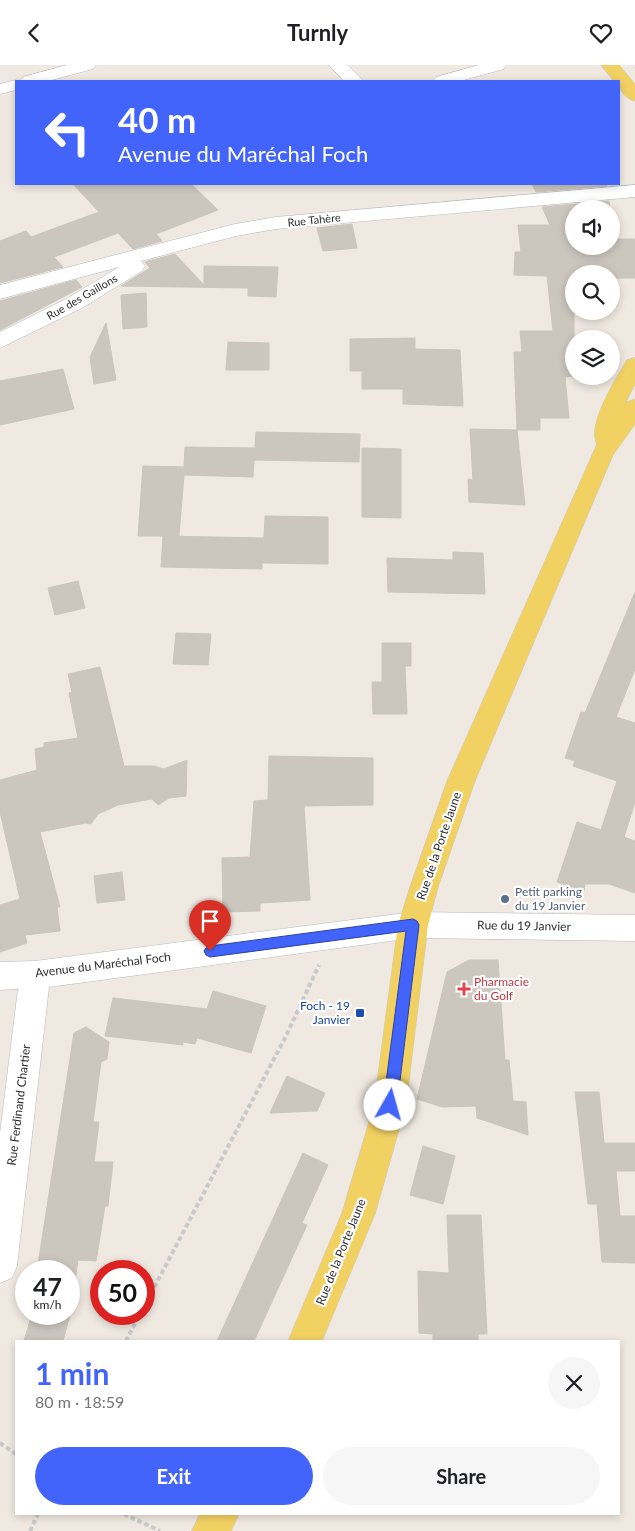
<!DOCTYPE html>
<html lang="en">
<head>
<meta charset="utf-8">
<style>
	:root { --surface:#fff; --page:#f6f6f6; --text:#202124; --muted:#757577; --accent:#4264fb }
	body { margin:0; font-family:Lato,sans-serif; background:var(--page); color:var(--text); height:100vh; display:flex; flex-direction:column; font-size:19px; white-space:nowrap }
	* { box-sizing:border-box; margin:0 }
	p { font-size:16px; color:var(--muted) }
	.icon { flex:none; width:28px; height:28px; fill:none; stroke:currentColor; stroke-width:2; stroke-linecap:round; stroke-linejoin:round }
	.map { position:relative; flex:1; overflow:hidden }
	.sheet { position:absolute; left:15px; top:1275px; width:605px; height:175px; display:flex; flex-direction:column; background:var(--surface); border-radius:0px; box-shadow:0 2px 8px #0003 }
	.sheet>* { flex:none }
	.top-card { position:absolute; left:15px; top:15px; width:605px; height:105px; border-radius:0px; box-shadow:0 2px 8px #0003; background:#4264fb; color:#fff; overflow:hidden }
	.buttons { position:absolute; left:565px; top:135px; display:grid; gap:10px }
	.buttons a { display:grid; place-items:center; width:55px; height:55px; border-radius:50%; background:var(--surface); box-shadow:0 2px 8px #0003; font-size:25px }
	.speed { position:absolute; left:15px; top:1195px; display:flex; gap:10px; font-size:25px; font-weight:700; text-align:center }
	.speed>* { display:grid; place-content:center; width:65px; height:65px; border-radius:50%; background:var(--surface); box-shadow:0 2px 8px #0003; line-height:1 }
	.speed small { font-size:12px; font-weight:400 }
	.speed .limit { border:8px solid #d22; background:#fff; color:#111 }
	.pin { position:absolute; display:grid; place-items:center; width:42px; height:42px; color:#fff; margin:-51px -21px; border-radius:50% 50% 50% 0; rotate:-45deg; box-shadow:0 0 5px #0007 }
	.pin .icon { rotate:45deg }
	.me { position:absolute; width:55px; margin:-28px; rotate:7deg; stroke-linejoin:round; filter:drop-shadow(0 0 4px #0008) }
	.turn { display:flex; align-items:center; gap:18px; height:105px; padding:0 20px; font-size:22px }
	.turn .icon { width:65px; height:65px; stroke-width:2.5 }
	.turn b { display:block; font-size:35px; line-height:42px }
	.round { display:grid; place-items:center; flex:none; width:52px; height:52px; border-radius:26px; background:var(--page) }
	.headline { display:flex; align-items:center; justify-content:space-between; height:85px; padding:0 20px }
	h1 { font-size:30px; font-weight:700; line-height:38px; color:var(--accent) }
	.button { display:flex; gap:10px; margin-top:auto; padding:10px 20px }
	.button a { flex:1; height:58px; border-radius:30px; background:var(--accent); color:#fff; font-size:20px; font-weight:700; line-height:58px; text-align:center }
	.button a+a { background:var(--page); color:var(--text) }
	header { display:flex; justify-content:space-between; align-items:center; height:65px; padding:0 20px; background:var(--surface); font-size:22px; font-weight:700 }
	.map>svg:first-child { display:block }
</style>
</head>
<body>
<header><svg class="icon" aria-label="back" viewBox="0 0 24 24"><path d="M15 5l-7 7 7 7"/></svg>Turnly<svg class="icon" aria-label="heart" viewBox="0 0 24 24"><path d="M12 20l-8-8c-3-5 5-10 8-4 3-6 11-1 8 4z"/></svg></header>
<div class="map">
<svg width="635" height="1466" viewBox="0 0 635 1466">
	<rect width="100%" height="100%" fill="#efe9e1"/>
	<g fill="#cbc7bf" stroke="#cbc5ba">
		<polygon points="73,119 191,119 218,145 156,169 162,176 133,184 118,168 54,192 63,202 0,218 0,176 26,166 31,172 99,147"/>
		<polygon points="532,119 606,119 607,121 536,127"/>
		<polygon points="609,136 610,144 574,144 574,181 611,181 611,149 615,174 635,174 635,213 611,213 611,209 574,209 574,311 565,312 569,353 540,353 540,365 517,365 514,287 522,287 520,266 553,266 547,211 514,210 515,187 521,187 518,160 550,160 542,142"/>
		<polygon points="352,159 357,183 323,186 317,163"/>
		<polygon points="175,189 204,220 204,201 278,202 276,232 248,231 248,223 121,221 150,203 145,197"/>
		<polygon points="76,215 82,222 0,265 0,236"/>
		<polygon points="146,228 147,262 123,264 121,230"/>
		<polygon points="106,258 116,315 94,319 90,292"/>
		<polygon points="415,273 415,284 460,285 463,341 403,339 403,324 362,324 362,306 350,306 350,274"/>
		<polygon points="228,277 269,278 269,305 226,305"/>
		<polygon points="63,304 74,344 0,360 0,316"/>
		<polygon points="470,364 517,365 525,440 469,437 468,414 473,415"/>
		<polygon points="256,367 360,369 359,397 254,395 253,412 184,410 179,471 138,471 143,401 184,402 185,382 255,383"/>
		<polygon points="362,383 401,384 401,453 362,452"/>
		<polygon points="265,451 328,452 328,499 262,498 262,504 161,502 163,471 264,473"/>
		<polygon points="453,487 483,488 485,529 388,527 387,493 453,495"/>
		<polygon points="78,516 85,543 55,550 48,523"/>
		<polygon points="635,527 635,604 616,652 635,658 635,737 624,772 635,776 635,828 609,819 585,819 584,826 557,817 577,757 601,765 617,716 573,701 575,696 565,693 581,647 585,648"/>
		<polygon points="176,568 211,569 208,600 173,599"/>
		<polygon points="382,578 411,578 411,601 405,601 407,649 373,649 372,617 382,617"/>
		<polygon points="100,602 124,701 154,701 164,704 187,695 186,731 169,733 158,740 152,734 118,740 98,749 91,759 85,758 40,767 60,842 57,842 60,866 25,870 27,878 0,887 0,840 20,834 0,747 0,715 37,705 35,684 44,682 44,678 78,673 69,628 72,627 68,609"/>
		<polygon points="269,691 373,693 373,740 304,741 310,835 260,838 260,846 223,847 222,793 250,792 254,736 268,735"/>
		<polygon points="122,807 125,835 97,838 94,811"/>
		<polygon points="469,895 498,895 505,995 509,995 513,1036 526,1037 528,1070 477,1053 476,1041 442,1042 417,1034 447,907"/>
		<polygon points="213,926 266,941 251,988 197,973 195,979 183,977 183,980 105,971 113,933 207,944"/>
		<polygon points="86,962 109,977 107,994 101,997 93,1057 99,1057 94,1097 113,1097 108,1141 105,1141 96,1196 78,1195 70,1250 63,1276 24,1276 32,1249 69,1249 69,1206 37,1206 74,968"/>
		<polygon points="287,1011 325,1028 317,1046 270,1048"/>
		<polygon points="575,1027 599,1027 604,1078 635,1078 635,1106 616,1106 620,1151 635,1151 635,1198 602,1197 597,1139 588,1139"/>
		<polygon points="423,1081 455,1091 443,1139 410,1130"/>
		<polygon points="303,1088 328,1100 302,1158 307,1160 254,1276 217,1276"/>
		<polygon points="447,1150 481,1150 487,1269 478,1269 478,1276 433,1276 433,1269 419,1268 418,1206 449,1208"/>
	</g>
	<g fill="none" stroke-linecap="round" stroke-linejoin="round">
		<g stroke="#b4b7c1" stroke-width="1">
			<g id="minor">
				<polygon points="67,0 96,0 93,4 48,16 16,16 16,25 0,29 0,19 16,15 20,16 23,12"/>
				<polygon points="329,0 348,0 363,16 344,16"/>
				<polygon points="479,0 507,0 504,4 460,16 433,16 436,12"/>
				<polygon points="635,120 635,132 276,164 236,171 141,196 145,201 142,206 82,243 0,283 0,267 68,233 119,202 0,234 0,220 235,159 276,152"/>
				<polygon points="413,847 635,850 635,876 413,873 49,922 17,1201 12,1213 0,1218 0,1068 18,924 0,925 0,897 35,896"/>
			</g>
		</g>
		<g stroke="#c9c9c9" stroke-width="1">
			<g id="major">
				<path d="M601 0H619L635 19V36C626 34 619 26 619 16H614Z"/>
				<path d="M635 293V319L625 339 627 337 635 334V359L613 390 475 716 438 822 428 860 406 1040 375 1149 322 1276H288L342 1148 374 1040 398 860 410 822 447 716 597 379C586 360 617 312 627 295Z"/>
				<polygon points="200,1449 239,1449 231,1466 192,1466"/>
			</g>
		</g>
		<g stroke="#c9c9c9" stroke-width="4" stroke-dasharray="4.5 3" stroke-linecap="butt">
			<polyline points="144,1242 286,971 319,900"/>
			<polyline points="126,1276 140,1249"/>
			<polyline points="0,1378 16,1389"/>
			<polyline points="124,1449 160,1466"/>
			<polyline points="30,1466 38,1449"/>
		</g>
		<use href="#minor" fill="#fff" fill-rule="evenodd"/>
		<use href="#major" fill="#f2d163" fill-rule="evenodd"/>
	</g>
	<polygon fill="#4264fb" stroke="#2b41a3" points="413,854 417,856 419,860 397,1040 395,1045 390,1046 385,1045 383,1040 406,866 210,892 206,890 204,886 206,883 210,881"/>
	<circle fill="#5c6f8a" stroke="#fff" stroke-width="2" cx="505" cy="834" r="5"/>
	<path fill="#e0444e" stroke="#fff" stroke-width="2" d="M461.5 916.5h5v5h5v5h-5v5h-5v-5h-5v-5h5z"/>
	<rect fill="#1a4fb4" stroke="#fff" stroke-width="2" x="355" y="943" width="10" height="10" rx="2.5"/>
	<g text-anchor="middle" stroke-width="4.5" stroke-linejoin="round" paint-order="stroke">
		<g font-size="11" fill="#2e2e2e" stroke="#fff">
			<text transform="translate(314 155) rotate(-6)" y="4">Rue Tahère</text>
			<text transform="translate(82 232) rotate(-30)" y="4">Rue des Gaillons</text>
		</g>
		<g font-size="12" fill="#2e2e2e" stroke="#fff">
			<text transform="translate(439 781) rotate(-71)" y="4">Rue de la Porte Jaune</text>
			<text transform="translate(524 861) rotate(1)" y="4">Rue du 19 Janvier</text>
			<text transform="translate(103 900) rotate(-7)" y="4">Avenue du Maréchal Foch</text>
			<text transform="translate(19 1040) rotate(-83)" y="4">Rue Ferdinand Chartier</text>
			<text transform="translate(341 1187) rotate(-68)" y="4">Rue de la Porte Jaune</text>
		</g>
		<g font-size="12" fill="#4e5e75" stroke="#fff" text-anchor="start">
			<text x="515" y="831">Petit parking<tspan x="515" dy="14">du 19 Janvier</tspan></text>
		</g>
		<g font-size="12" fill="#be3a42" stroke="#fff" text-anchor="start">
			<text x="474" y="921">Pharmacie<tspan x="474" dy="14">du Golf</tspan></text>
		</g>
		<g font-size="12" fill="#164399" stroke="#fff" text-anchor="end">
			<text x="350" y="945">Foch - 19<tspan x="350" dy="14">Janvier</tspan></text>
		</g>
	</g>
</svg>
<div class="buttons">
<a><svg class="icon" aria-label="sound" viewBox="0 0 24 24"><path d="M4 9h4l5-4v14l-5-4H4zM17 9q2 3 0 6"/></svg></a>
<a><svg class="icon" aria-label="search" viewBox="0 0 24 24"><circle cx="10" cy="10" r="6"/><path d="M15 15l6 6"/></svg></a>
<a><svg class="icon" aria-label="layers" viewBox="0 0 24 24"><path d="M12 4l9 5-9 5-9-5zM3 14l9 5 9-5"/></svg></a>
</div>
<div class="speed"><div>47<small>km/h</small></div><div class="limit">50</div></div>
<div class="pin" style="left:210px;top:886px;background:#d93025"><svg class="icon" aria-label="arrive" viewBox="0 0 24 24"><path d="M6 21V4h12l-3 4 3 4H6"/></svg></div>
<svg class="me" style="left:390px;top:1040px" viewBox="-20 -20 40 40"><circle r="19" fill="#fff"/><path d="M0-13L10 11 0 6-10 11z" fill="#4264fb"/></svg>
<div class="top-card">
<div class="turn"><svg class="icon" aria-label="left" viewBox="0 0 24 24"><path d="M17 20v-9H6M10 6l-5 5 5 5"/></svg><div><b>40 m</b>Avenue du Maréchal Foch</div></div>
</div>
<section class="sheet">
<div class="headline"><div><h1>1 min</h1><p>80 m · 18:59</p></div><a class="round"><svg class="icon" aria-label="close" viewBox="0 0 24 24"><path d="M6 6l12 12M18 6L6 18"/></svg></a></div>
<div class="button"><a>Exit</a><a>Share</a></div>
</section>
</div>
</body>
</html>
